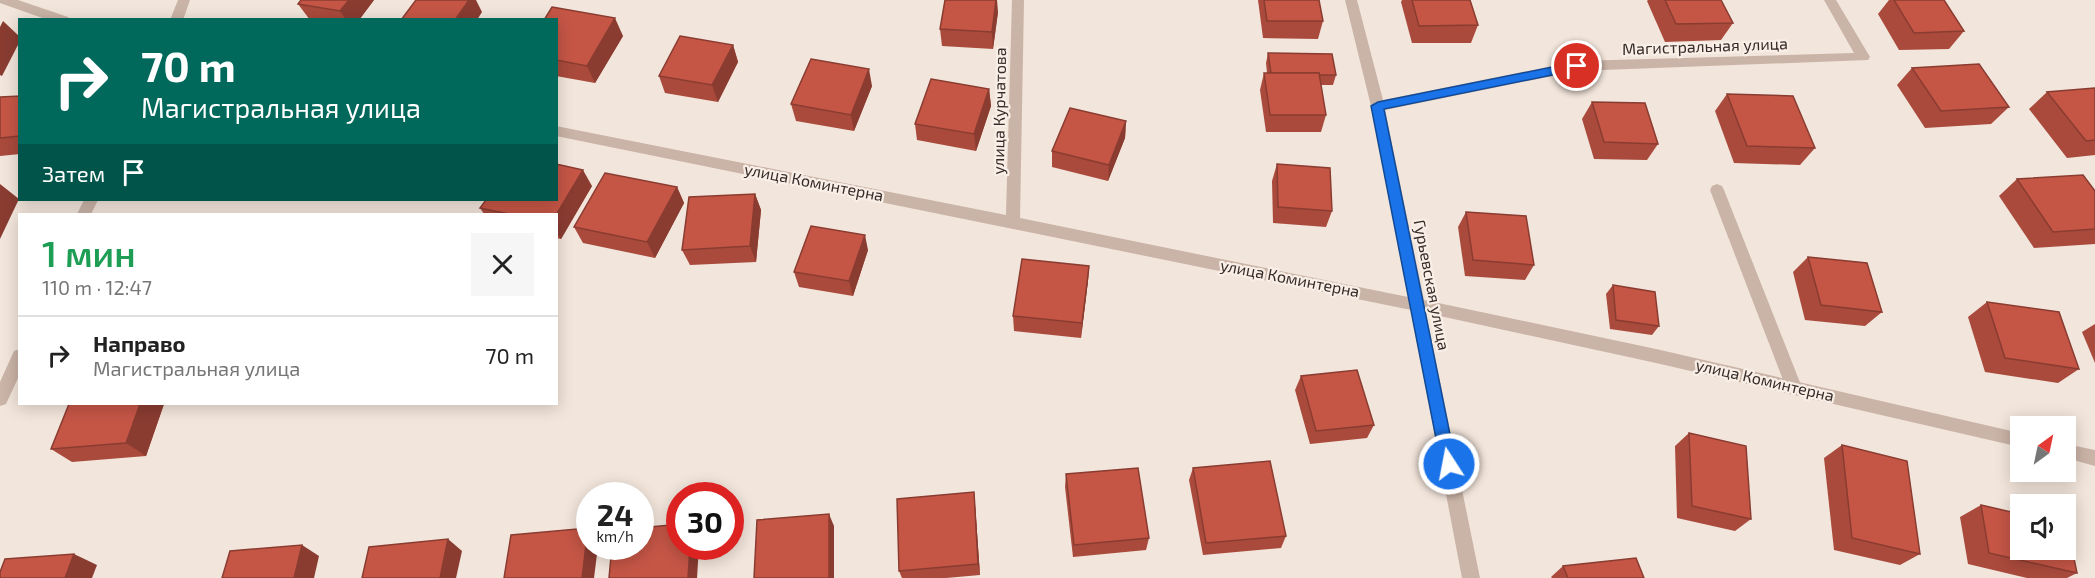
<!DOCTYPE html>
<html lang="ru">
<head>
<meta charset="utf-8">
<style>
	:root { --surface:#fff; --page:#f6f6f6; --text:#222; --muted:#767676; --line:#e0e0e0 }
	body { margin:0; font-family:"Exo 2",sans-serif; background:var(--page); color:var(--text); height:100vh; display:flex; flex-direction:column; font-size:22px; white-space:nowrap }
	* { box-sizing:border-box; margin:0 }
	p { font-size:20px; color:var(--muted) }
	.icon { flex:none; width:33px; height:33px; fill:none; stroke:currentColor; stroke-width:2; stroke-linecap:round; stroke-linejoin:round }
	.map { position:relative; flex:1; overflow:hidden }
	.drawer { position:absolute; left:18px; top:213px; width:540px; height:192px; display:flex; flex-direction:column; background:var(--surface); border-radius:0px; box-shadow:0 3px 15px #0003 }
	.drawer>* { flex:none }
	.top-card { position:absolute; left:18px; top:18px; width:540px; height:183px; border-radius:0px; box-shadow:0 3px 15px #0003; background:#00695c; color:#fff; overflow:hidden }
	.needle { width:39px; rotate:33deg }
	.tools { position:absolute; left:2010px; top:416px; display:grid; gap:12px }
	.tools a { display:grid; place-items:center; width:66px; height:66px; border-radius:0px; background:var(--surface); box-shadow:0 3px 15px #0003; font-size:30px }
	.speed { position:absolute; left:576px; top:482px; display:flex; gap:12px; font-size:30px; font-weight:700; text-align:center }
	.speed>* { display:grid; place-content:center; width:78px; height:78px; border-radius:50%; background:var(--surface); box-shadow:0 3px 15px #0003; line-height:1 }
	.speed small { font-size:15px; font-weight:400 }
	.speed .limit { border:9px solid #d22; background:#fff; color:#111 }
	.pin { position:absolute; display:grid; place-items:center; width:51px; height:51px; color:#fff; margin:-26px; border:3px solid #fff; border-radius:50%; box-shadow:0 2px 6px #0007 }
	.me { position:absolute; width:66px; margin:-33px; rotate:349deg; stroke-linejoin:round; filter:drop-shadow(0 0 4px #0008) }
	.turn { display:flex; align-items:center; gap:21px; height:126px; padding:0 24px; font-size:27px }
	.turn .icon { width:78px; height:78px; stroke-width:2.5 }
	.turn b { display:block; font-size:42px; line-height:51px }
	.then { display:flex; align-items:center; height:57px; padding:0 24px; background:#0003; gap:12px; font-size:22px }
	.round { display:grid; place-items:center; flex:none; width:63px; height:63px; border-radius:0px; background:var(--page) }
	.overview { display:flex; align-items:center; justify-content:space-between; height:102px; padding:0 24px }
	h1 { font-size:36px; font-weight:600; line-height:45px; color:#1e9e55 }
	ul { padding:0; list-style:none }
	li { display:flex; align-items:center; gap:18px; height:78px; padding:0 24px; border-top:2px solid var(--line) }
	li div { flex:1 }
	li b { display:block; font-size:22px }
	li em { font-style:normal }
	.map>svg:first-child { display:block }
</style>
</head>
<body>
<div class="map">
<svg width="2095" height="578" viewBox="0 0 2095 578">
	<rect width="100%" height="100%" fill="#f2e5db"/>
	<g fill="none" stroke-linecap="round" stroke-linejoin="round">
		<polygon fill="#cab3a7" fill-rule="evenodd" points="1717,184 1722,186 1724,190 1801,385 1799,390 1793,392 1787,390 1785,385 1710,190 1712,186"/>
		<g fill="#cab3a7" fill-rule="evenodd">
			<polygon points="0,0 18,0 68,17 70,20 48,20 0,3"/>
			<polygon points="178,0 190,0 183,20 170,20"/>
			<polygon points="1012,0 1024,0 1020,218 1408,297 1371,106 1345,0 1357,0 1383,100 1577,61 1854,53 1824,0 1836,0 1870,57 1868,60 1577,71 1385,110 1424,300 1656,349 2020,433 2020,447 1656,363 1426,313 1480,578 1462,578 1411,310 556,136 556,126 1006,215"/>
			<polygon points="84,200 98,200 91,214 77,214"/>
			<polygon points="20,349 20,374 6,404 0,406 0,382 14,351"/>
			<polygon points="2066,444 2095,450 2095,466 2066,458"/>
		</g>
	</g>
	<g fill="#a94a3c">
		<polygon points="374,0 359,20 310,20 298,4"/>
		<polygon points="1258,0 1319,0 1323,21 1318,39 1263,38"/>
		<polygon points="1402,0 1470,0 1478,25 1471,43 1412,43 1401,2"/>
		<polygon points="1648,0 1721,0 1733,23 1721,40 1665,42 1647,1"/>
		<polygon points="1889,0 1944,0 1964,31 1949,49 1899,50 1878,14"/>
		<polygon points="998,12 993,49 942,46 940,29"/>
		<polygon points="556,20 623,36 595,83 556,76"/>
		<polygon points="733,45 738,62 718,102 665,93 659,76"/>
		<polygon points="1268,53 1336,75 1333,85 1321,85 1326,115 1321,132 1266,132 1260,90 1264,73 1267,73 1266,63"/>
		<polygon points="1912,68 2009,107 1991,124 1925,128 1897,85"/>
		<polygon points="872,86 854,131 796,121 791,104"/>
		<polygon points="2095,88 2095,155 2067,158 2029,109 2047,92"/>
		<polygon points="989,89 991,106 976,151 917,140 915,124"/>
		<polygon points="1727,94 1815,148 1800,165 1734,163 1715,111"/>
		<polygon points="20,96 20,154 0,156 0,97"/>
		<polygon points="1592,102 1658,144 1647,160 1594,159 1582,119"/>
		<polygon points="1126,121 1125,138 1108,181 1052,167 1052,151"/>
		<polygon points="1277,164 1332,211 1326,227 1273,223 1272,181"/>
		<polygon points="2017,179 2095,191 2095,244 2034,248 1999,196"/>
		<polygon points="592,186 561,239 556,238 556,214 484,214 480,208"/>
		<polygon points="677,187 684,203 655,258 583,243 574,227"/>
		<polygon points="755,194 761,210 756,262 690,265 682,250"/>
		<polygon points="1466,212 1534,265 1525,280 1465,276 1458,227"/>
		<polygon points="868,250 853,296 799,287 794,272"/>
		<polygon points="1808,257 1882,312 1865,326 1805,320 1793,272"/>
		<polygon points="1089,266 1088,281 1081,338 1014,331 1013,316"/>
		<polygon points="1613,285 1659,326 1652,335 1610,329 1606,294"/>
		<polygon points="1987,302 2079,369 2058,383 1985,372 1968,317"/>
		<polygon points="2095,324 2095,363 2082,332"/>
		<polygon points="1301,376 1374,425 1367,438 1310,444 1295,390"/>
		<polygon points="69,404 164,404 146,456 72,462 51,449"/>
		<polygon points="1689,433 1751,519 1735,531 1677,518 1675,446"/>
		<polygon points="1842,445 1920,554 1900,565 1834,550 1824,458"/>
		<polygon points="1193,468 1286,536 1281,548 1203,555 1189,480"/>
		<polygon points="1066,474 1149,538 1146,550 1073,557 1065,487"/>
		<polygon points="975,504 980,575 946,578 902,578 899,571"/>
		<polygon points="1981,505 2077,573 2067,578 2027,578 1968,564 1960,517"/>
		<polygon points="1563,566 1644,578 1552,578 1551,577"/>
	</g>
	<g fill="#8a3c31">
		<polygon points="349,0 374,0 359,20 346,20 340,11"/>
		<polygon points="469,0 476,0 482,12 477,20 455,20"/>
		<polygon points="996,0 997,0 998,12 993,49 992,32"/>
		<polygon points="615,18 623,36 595,83 587,66"/>
		<polygon points="3,21 20,37 20,41 2,76 0,75 0,27"/>
		<polygon points="733,45 738,62 718,102 712,85"/>
		<polygon points="869,69 872,86 854,131 851,115"/>
		<polygon points="989,89 991,106 976,151 974,134"/>
		<polygon points="1126,121 1125,138 1108,181 1109,165"/>
		<polygon points="583,170 592,186 561,239 556,231 556,215"/>
		<polygon points="0,184 19,199 0,239"/>
		<polygon points="677,187 684,203 655,258 647,242"/>
		<polygon points="755,194 761,210 756,262 750,246"/>
		<polygon points="865,235 868,250 853,296 849,281"/>
		<polygon points="1089,266 1088,281 1081,338 1082,323"/>
		<polygon points="140,404 164,404 146,456 126,443"/>
		<polygon points="974,492 975,504 980,575 978,564"/>
		<polygon points="829,514 834,526 834,578 829,578"/>
		<polygon points="588,528 590,529 590,546 598,546 594,578 582,578"/>
		<polygon points="448,539 462,551 456,578 440,578"/>
		<polygon points="302,545 319,556 314,578 294,578"/>
		<polygon points="690,546 699,546 697,578 688,578"/>
		<polygon points="74,554 97,565 92,578 65,578"/>
	</g>
	<g fill="#c55646" stroke="#8a3c31" stroke-width="1.5">
		<polygon points="301,0 349,0 340,11 298,4"/>
		<polygon points="416,0 469,0 455,20 401,20"/>
		<polygon points="945,0 996,0 992,32 940,29"/>
		<polygon points="1264,0 1319,0 1323,21 1267,21"/>
		<polygon points="1412,0 1470,0 1478,25 1419,26"/>
		<polygon points="1665,0 1721,0 1733,23 1676,24"/>
		<polygon points="1894,0 1944,0 1964,31 1914,33"/>
		<polygon points="552,7 615,18 587,66 556,60 556,20 544,20"/>
		<polygon points="680,36 733,45 712,85 659,76"/>
		<polygon points="1268,53 1332,54 1336,75 1319,75 1319,73 1271,73"/>
		<polygon points="811,59 869,69 851,115 791,104"/>
		<polygon points="1979,64 2009,107 1941,111 1912,68"/>
		<polygon points="1264,73 1319,73 1326,115 1270,115"/>
		<polygon points="931,79 989,89 974,134 915,124"/>
		<polygon points="2095,88 2095,140 2086,141 2047,92"/>
		<polygon points="1727,94 1793,96 1815,148 1747,146"/>
		<polygon points="20,96 20,136 0,138 0,97"/>
		<polygon points="1592,102 1645,103 1658,144 1604,142"/>
		<polygon points="1070,108 1126,121 1109,165 1052,151"/>
		<polygon points="556,164 583,170 556,215 556,214 509,214 480,208 486,200 556,200"/>
		<polygon points="1277,164 1330,168 1332,211 1278,207"/>
		<polygon points="605,173 677,187 647,242 574,227"/>
		<polygon points="2083,175 2095,191 2095,229 2053,232 2017,179"/>
		<polygon points="755,194 750,246 682,250 689,197"/>
		<polygon points="1466,212 1526,216 1534,265 1473,260"/>
		<polygon points="811,226 865,235 849,281 794,272"/>
		<polygon points="1808,257 1867,263 1882,312 1821,305"/>
		<polygon points="1022,259 1089,266 1082,323 1013,316"/>
		<polygon points="1613,285 1655,292 1659,326 1616,320"/>
		<polygon points="1987,302 2059,312 2079,369 2005,358"/>
		<polygon points="1357,370 1374,425 1316,431 1301,376"/>
		<polygon points="69,404 140,404 126,443 51,449"/>
		<polygon points="1689,433 1746,446 1751,519 1692,506"/>
		<polygon points="1842,445 1907,461 1920,554 1852,538"/>
		<polygon points="1270,461 1286,536 1206,543 1193,468"/>
		<polygon points="1138,468 1149,538 1074,545 1066,474"/>
		<polygon points="974,492 978,564 899,571 897,499"/>
		<polygon points="1981,505 2020,514 2020,549 2066,549 2066,525 2067,525 2077,573 1989,553"/>
		<polygon points="829,514 829,578 754,578 757,520"/>
		<polygon points="680,524 680,546 690,546 688,578 609,578 612,546 640,546 640,528"/>
		<polygon points="588,528 582,578 504,578 511,535"/>
		<polygon points="448,539 440,578 362,578 369,547"/>
		<polygon points="302,545 294,578 222,578 230,551"/>
		<polygon points="74,554 65,578 0,578 0,572 5,559"/>
		<polygon points="1636,558 1644,578 1568,578 1563,566"/>
	</g>
	<polygon fill="#1a73e8" stroke="#114b97" stroke-width="1.5" points="1577,62 1583,66 1582,69 1384,109 1456,464 1454,468 1449,470 1443,468 1441,464 1371,106 1378,102"/>
	<g text-anchor="middle" stroke-width="4.5" stroke-linejoin="round" paint-order="stroke">
		<g font-size="16" fill="#362b28" stroke="#f9efe7">
			<text transform="translate(1705 46) rotate(-2)" y="6">Магистральная улица</text>
			<text transform="translate(999 111) rotate(-89)" y="6">улица Курчатова</text>
			<text transform="translate(814 182) rotate(11)" y="6">улица Коминтерна</text>
			<text transform="translate(1290 278) rotate(11)" y="6">улица Коминтерна</text>
			<text transform="translate(1432 285) rotate(79)" y="6">Гурьевская улица</text>
			<text transform="translate(1765 380) rotate(13)" y="6">улица Коминтерна</text>
		</g>
	</g>
</svg>
<div class="tools">
<a><svg class="needle" viewBox="-14 -14 28 28"><path d="M0-13l5 13h-10z" fill="#e53935"/><path d="M0 13l5-13h-10z" fill="#767676"/></svg></a>
<a><svg class="icon" aria-label="sound" viewBox="0 0 24 24"><path d="M4 9h4l5-4v14l-5-4H4zM17 9q2 3 0 6"/></svg></a>
</div>
<div class="speed"><div>24<small>km/h</small></div><div class="limit">30</div></div>
<div class="pin" style="left:1577px;top:66px;background:#d93025"><svg class="icon" aria-label="arrive" viewBox="0 0 24 24"><path d="M6 21V4h12l-3 4 3 4H6"/></svg></div>
<svg class="me" style="left:1449px;top:464px" viewBox="-20 -20 40 40"><circle r="17" fill="#1a73e8" stroke="#fff" stroke-width="3"/><path d="M0-11L8 9 0 5-8 9z" fill="#fff"/></svg>
<div class="top-card">
<div class="turn"><svg class="icon" aria-label="right" viewBox="0 0 24 24"><path d="M7 20v-9h11M14 6l5 5-5 5"/></svg><div><b>70 m</b>Магистральная улица</div></div>
<div class="then">Затем<svg class="icon" aria-label="arrive" viewBox="0 0 24 24"><path d="M6 21V4h12l-3 4 3 4H6"/></svg></div>
</div>
<section class="drawer">
<div class="overview"><div><h1>1 мин</h1><p>110 m · 12:47</p></div><a class="round"><svg class="icon" aria-label="close" viewBox="0 0 24 24"><path d="M6 6l12 12M18 6L6 18"/></svg></a></div>
<ul>
<li><svg class="icon" aria-label="right" viewBox="0 0 24 24"><path d="M7 20v-9h11M14 6l5 5-5 5"/></svg><div><b>Направо</b><p>Магистральная улица</p></div><em>70 m</em></li>
</ul>
</section>
</div>
</body>
</html>
